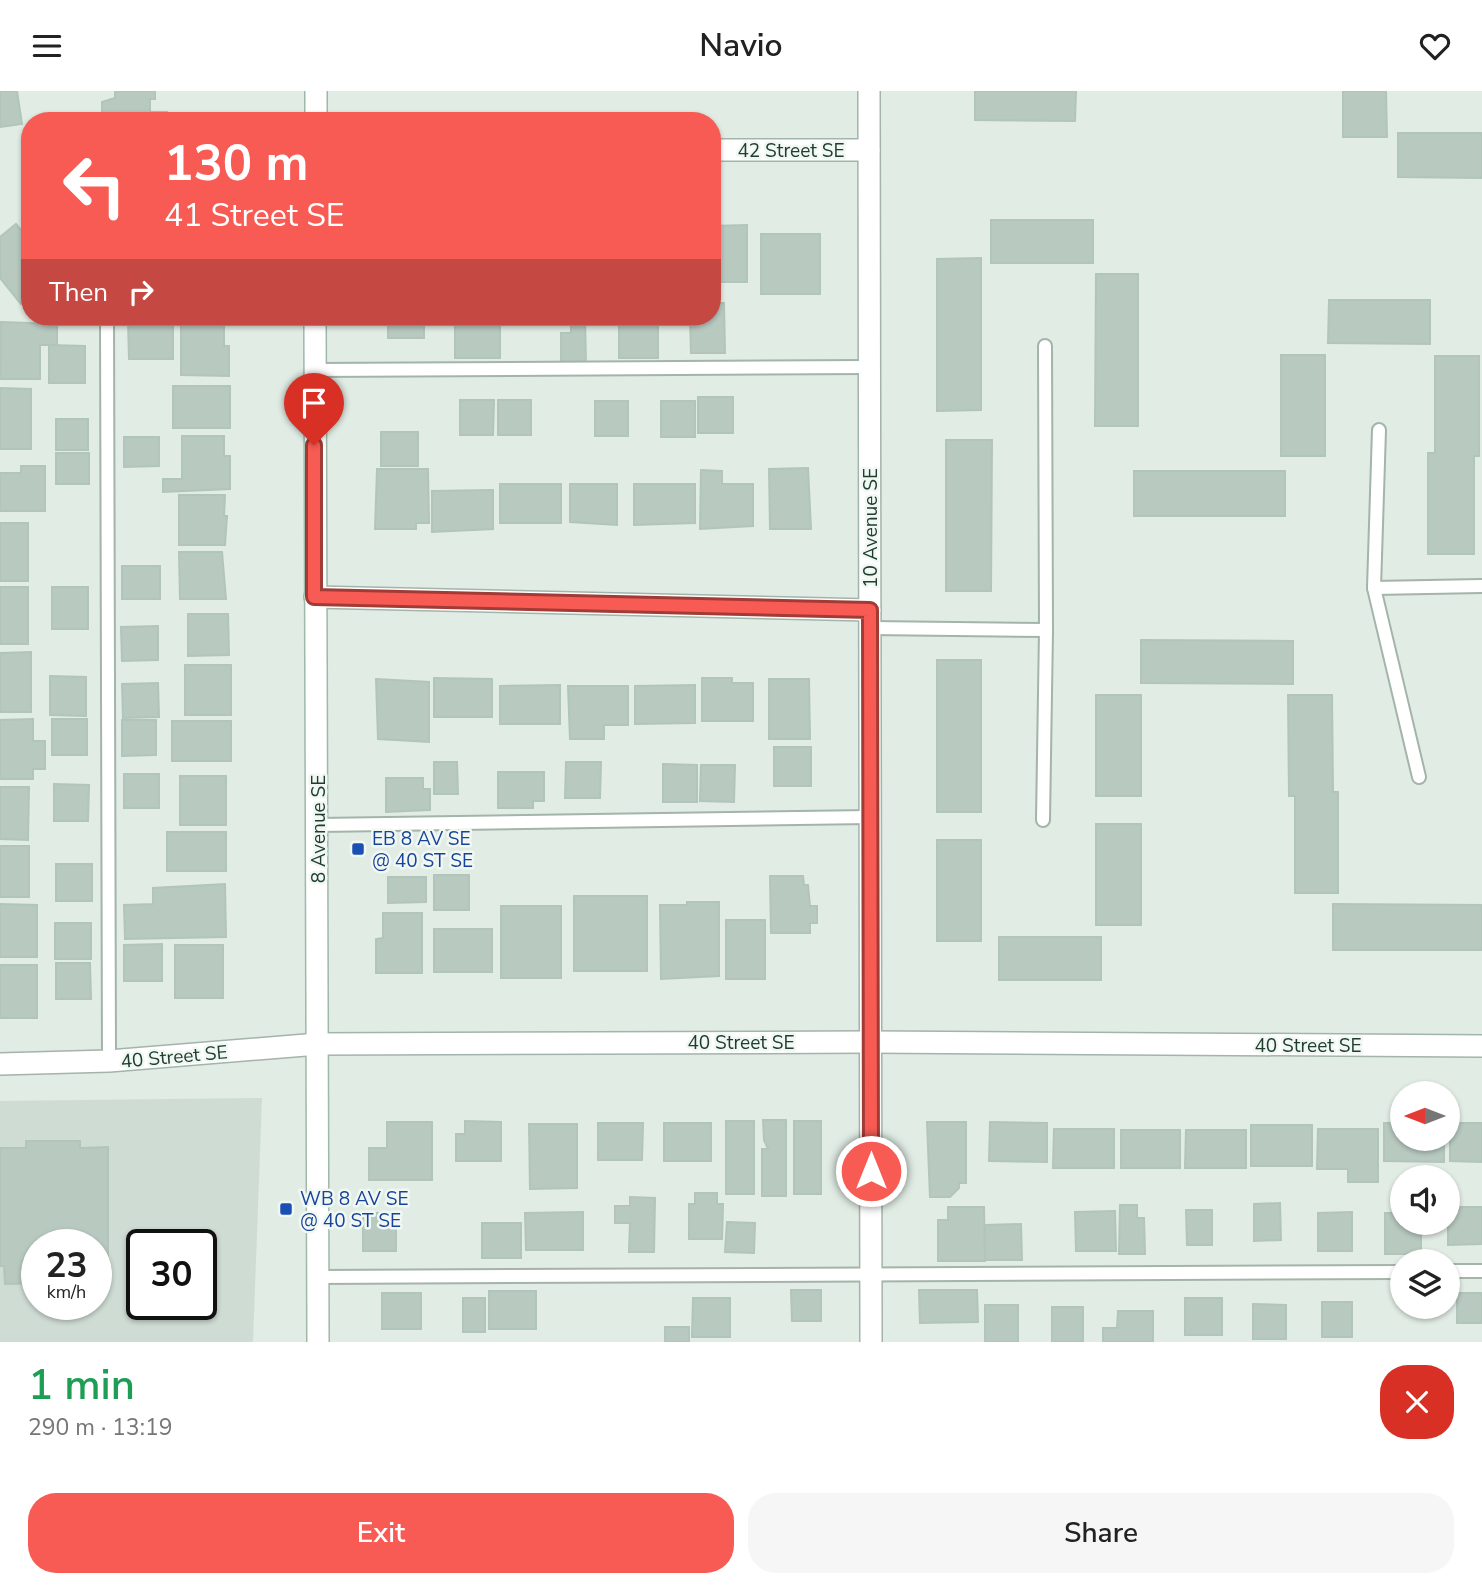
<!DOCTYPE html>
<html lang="en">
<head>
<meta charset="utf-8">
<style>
	:root { --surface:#fff; --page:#f6f6f6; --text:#222; --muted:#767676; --accent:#f75b53 }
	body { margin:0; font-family:"Nunito Sans",sans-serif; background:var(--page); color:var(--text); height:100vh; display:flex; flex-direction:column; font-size:26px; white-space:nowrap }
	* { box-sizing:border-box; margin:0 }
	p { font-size:23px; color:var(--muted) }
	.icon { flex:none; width:38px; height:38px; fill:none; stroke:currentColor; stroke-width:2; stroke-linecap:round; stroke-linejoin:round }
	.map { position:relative; height:1251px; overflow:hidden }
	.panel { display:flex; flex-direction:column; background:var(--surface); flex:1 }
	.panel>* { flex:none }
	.hud { position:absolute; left:21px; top:21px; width:700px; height:214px; border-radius:28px; box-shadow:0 2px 5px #0004; background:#f75b53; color:#fff; overflow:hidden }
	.needle { width:46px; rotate:270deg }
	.buttons { position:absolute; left:1390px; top:990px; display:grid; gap:14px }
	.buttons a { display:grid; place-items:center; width:70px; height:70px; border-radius:50%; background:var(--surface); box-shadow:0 2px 5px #0004; font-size:35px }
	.speed { position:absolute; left:21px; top:1138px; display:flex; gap:14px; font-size:35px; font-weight:700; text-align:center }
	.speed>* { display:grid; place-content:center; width:91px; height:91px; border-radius:50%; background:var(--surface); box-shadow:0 2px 5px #0004; line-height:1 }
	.speed small { font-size:18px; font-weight:400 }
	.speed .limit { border:4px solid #111; border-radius:10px; background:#fff; color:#111 }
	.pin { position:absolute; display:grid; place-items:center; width:60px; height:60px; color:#fff; margin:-72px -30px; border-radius:50% 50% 50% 0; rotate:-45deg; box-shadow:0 0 7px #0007 }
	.pin .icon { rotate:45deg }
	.me { position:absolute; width:77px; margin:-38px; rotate:0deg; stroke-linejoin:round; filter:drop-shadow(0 0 5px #0008) }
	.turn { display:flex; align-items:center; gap:24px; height:147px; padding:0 28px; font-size:32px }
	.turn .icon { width:91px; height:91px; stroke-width:2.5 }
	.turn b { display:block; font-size:49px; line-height:60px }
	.then { display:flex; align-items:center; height:66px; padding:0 28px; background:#0003; gap:14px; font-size:26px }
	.round { display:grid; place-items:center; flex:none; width:74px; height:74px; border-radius:28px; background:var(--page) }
	.head { display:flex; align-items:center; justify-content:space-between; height:119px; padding:0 28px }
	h1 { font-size:42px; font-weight:600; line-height:52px; color:#1e9e55 }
	.cta { display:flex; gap:14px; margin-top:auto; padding:14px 28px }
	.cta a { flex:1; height:80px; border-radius:28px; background:var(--accent); color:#fff; font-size:28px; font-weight:600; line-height:80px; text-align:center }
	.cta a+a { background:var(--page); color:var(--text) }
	header { display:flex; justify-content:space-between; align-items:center; height:91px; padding:0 28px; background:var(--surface); font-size:32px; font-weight:600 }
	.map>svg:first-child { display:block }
</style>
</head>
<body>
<header><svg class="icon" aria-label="menu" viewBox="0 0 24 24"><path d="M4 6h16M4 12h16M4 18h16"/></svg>Navio<svg class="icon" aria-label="heart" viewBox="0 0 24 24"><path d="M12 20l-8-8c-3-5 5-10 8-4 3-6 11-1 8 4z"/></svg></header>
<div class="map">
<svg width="1482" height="1251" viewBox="0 0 1482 1251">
	<rect width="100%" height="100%" fill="#e0ece4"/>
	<path fill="#cedcd3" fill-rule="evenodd" d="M262 1007 253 1251H0V1010ZM37 1153H96V1213H37ZM142 1153H201V1213H142Z"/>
	<g fill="#b8c9c0" stroke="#b2c5ba" stroke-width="2">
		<polygon points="0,0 17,0 22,33 0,36"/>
		<polygon points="115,0 155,0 155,8 150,8 150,21 167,21 167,30 102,28 102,11 115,7"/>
		<polygon points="975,0 1076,0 1075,30 975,29"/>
		<polygon points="1343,0 1386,0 1387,46 1343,46"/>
		<polygon points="1398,42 1482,42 1482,87 1398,86"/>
		<rect x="991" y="129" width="102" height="43"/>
		<polygon points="16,133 30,150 30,206 21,213 0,187 0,146"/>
		<polygon points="747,134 747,191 712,191 712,135"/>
		<rect x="761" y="143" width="59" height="60"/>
		<polygon points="981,167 981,319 937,320 937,168"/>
		<polygon points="1096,183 1138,183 1138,335 1095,335"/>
		<polygon points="1329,209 1430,209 1430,253 1328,252"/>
		<polygon points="712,212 724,212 725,262 691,262 690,226 712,226"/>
		<rect x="388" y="226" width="36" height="21"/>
		<polygon points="571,227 585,227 586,273 561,273 561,242 571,242"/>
		<polygon points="173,229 173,268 129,268 128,230"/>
		<rect x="619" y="229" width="39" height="38"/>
		<polygon points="1,231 57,233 57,254 40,254 40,288 0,288"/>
		<polygon points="181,232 224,232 224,255 229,255 229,285 181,284"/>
		<rect x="455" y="234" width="45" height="33"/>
		<polygon points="49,254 85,255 85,292 49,292"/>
		<rect x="1281" y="264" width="44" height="101"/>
		<polygon points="1435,265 1479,265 1479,365 1474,365 1474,463 1428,463 1428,362 1435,362"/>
		<rect x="173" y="295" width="57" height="42"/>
		<polygon points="0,297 31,298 31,358 0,358"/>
		<rect x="698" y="306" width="35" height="36"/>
		<polygon points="460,309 494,309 493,344 460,344"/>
		<rect x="498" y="309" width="33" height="35"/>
		<rect x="595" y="310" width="33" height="35"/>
		<rect x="661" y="310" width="34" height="36"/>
		<rect x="56" y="328" width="32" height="31"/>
		<rect x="381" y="341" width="37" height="34"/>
		<polygon points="182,345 224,345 224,365 230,365 230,398 163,401 163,388 182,388"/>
		<polygon points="124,346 159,346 159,375 124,376"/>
		<polygon points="946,349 992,349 991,500 946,500"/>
		<rect x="56" y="362" width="33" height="31"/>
		<polygon points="21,375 45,375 45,420 0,420 0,382 21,382"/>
		<polygon points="808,377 811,438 770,438 769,378"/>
		<polygon points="377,378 428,378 429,432 416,432 416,438 375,438"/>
		<polygon points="701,379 722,380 722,393 753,393 753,435 700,438"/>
		<rect x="1134" y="380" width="151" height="45"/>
		<rect x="500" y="393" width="61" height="39"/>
		<polygon points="570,393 617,393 617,434 570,431"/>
		<polygon points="634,393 695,393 695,432 634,434"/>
		<polygon points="493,399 493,438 432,441 432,400"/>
		<polygon points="179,404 225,404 224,425 227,425 225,454 179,454"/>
		<rect x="0" y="432" width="28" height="58"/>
		<polygon points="179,461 222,461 226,508 180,508"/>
		<rect x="122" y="475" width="38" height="33"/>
		<rect x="0" y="496" width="28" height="57"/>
		<rect x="52" y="496" width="36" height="42"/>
		<polygon points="188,523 228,523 229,564 188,565"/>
		<polygon points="158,535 158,569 122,570 121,536"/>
		<polygon points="1141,549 1293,550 1293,593 1141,592"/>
		<polygon points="31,561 31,621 0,621 0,562"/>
		<rect x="937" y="569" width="44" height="152"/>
		<rect x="185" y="574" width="46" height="50"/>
		<polygon points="50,585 86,586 86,625 50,624"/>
		<polygon points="434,587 492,588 492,626 434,626"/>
		<polygon points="702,587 732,587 732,592 753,592 753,630 702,630"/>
		<polygon points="376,588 429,591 429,651 378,648"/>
		<polygon points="769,588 809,588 810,648 769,648"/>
		<polygon points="158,592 159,626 123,627 122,593"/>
		<polygon points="560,594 560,633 500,633 500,595"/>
		<polygon points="695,594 695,632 635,633 635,595"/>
		<polygon points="568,595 628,595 628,634 604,634 604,648 570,648"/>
		<rect x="1096" y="604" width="45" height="101"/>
		<polygon points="1288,604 1332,604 1333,701 1338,701 1338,802 1295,802 1295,705 1289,705"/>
		<polygon points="33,628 33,650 45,650 45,678 33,678 33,688 0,688 0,629"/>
		<rect x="52" y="628" width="35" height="36"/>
		<polygon points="122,629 156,629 156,664 122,665"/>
		<rect x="172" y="630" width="59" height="40"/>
		<rect x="774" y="656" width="37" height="39"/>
		<polygon points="434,671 457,671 458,703 434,703"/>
		<polygon points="566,671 601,671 600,707 565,707"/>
		<polygon points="663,673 697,674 697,711 663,711"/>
		<polygon points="701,674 735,674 734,711 700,710"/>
		<polygon points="498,681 544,681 544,710 533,710 533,717 498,717"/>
		<rect x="124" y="683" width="35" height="34"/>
		<rect x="180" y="685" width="46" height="49"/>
		<polygon points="386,687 423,687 423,698 430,698 430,719 386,721"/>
		<polygon points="54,693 89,694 88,730 54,730"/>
		<polygon points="0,696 29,696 28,749 0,748"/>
		<rect x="1096" y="733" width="45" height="101"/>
		<rect x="167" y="741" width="59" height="39"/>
		<rect x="937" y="749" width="44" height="101"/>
		<rect x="0" y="755" width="29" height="51"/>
		<rect x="56" y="773" width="36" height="37"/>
		<rect x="434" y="784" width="35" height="35"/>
		<polygon points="770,785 803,785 804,794 808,794 810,815 817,815 817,832 810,832 810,842 771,842"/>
		<polygon points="388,786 426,786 426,811 388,812"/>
		<polygon points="225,793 226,846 125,848 124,814 153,813 153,797"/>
		<rect x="574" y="805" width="73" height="75"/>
		<polygon points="687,811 719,811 719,885 661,888 660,814 687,814"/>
		<polygon points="0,813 37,814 37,866 0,866"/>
		<polygon points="1333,813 1482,814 1482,859 1333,859"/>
		<rect x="501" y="815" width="60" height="72"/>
		<polygon points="383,822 422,822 422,882 376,882 376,848 383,847"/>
		<rect x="726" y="829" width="39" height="59"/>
		<rect x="55" y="832" width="36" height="36"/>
		<rect x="434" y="838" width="58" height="43"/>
		<rect x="999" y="846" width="102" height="43"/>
		<polygon points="162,853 162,890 124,890 124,854"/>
		<rect x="175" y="854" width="48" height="53"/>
		<polygon points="56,872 90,872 91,908 56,908"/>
		<rect x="0" y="874" width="37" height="53"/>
		<polygon points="763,1029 786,1029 786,1105 762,1105 762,1058 768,1058 764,1049"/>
		<polygon points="465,1030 501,1031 501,1070 456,1070 456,1043 465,1043"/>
		<rect x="726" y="1030" width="28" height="73"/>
		<rect x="794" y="1030" width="27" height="73"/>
		<polygon points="387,1031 432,1031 432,1089 369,1089 369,1057 387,1057"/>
		<polygon points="927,1031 966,1031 966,1092 959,1092 959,1097 950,1106 930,1106"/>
		<polygon points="990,1031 1047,1032 1047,1071 989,1070"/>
		<polygon points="598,1032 643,1032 642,1069 598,1069"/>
		<rect x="664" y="1032" width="47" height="38"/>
		<polygon points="1384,1032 1402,1032 1402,1048 1444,1048 1444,1071 1384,1070"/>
		<polygon points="1450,1032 1482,1032 1482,1071 1450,1070"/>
		<polygon points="529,1033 577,1033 577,1097 530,1098"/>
		<rect x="1251" y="1034" width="61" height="41"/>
		<polygon points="1054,1038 1114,1038 1114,1077 1053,1077"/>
		<polygon points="1318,1038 1378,1038 1378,1091 1348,1091 1348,1078 1317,1078"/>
		<rect x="1121" y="1039" width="59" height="38"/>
		<polygon points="1186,1039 1246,1039 1246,1077 1185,1077"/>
		<polygon points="26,1050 80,1050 80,1057 108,1056 108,1175 96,1175 96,1153 37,1153 37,1192 5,1193 4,1175 0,1175 0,1057 26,1057"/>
		<polygon points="695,1102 717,1102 717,1113 723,1113 722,1148 689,1148 689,1113 695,1113"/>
		<polygon points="630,1106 655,1107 654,1161 629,1161 630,1132 615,1132 615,1115 630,1115"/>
		<polygon points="1280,1112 1281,1149 1254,1150 1254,1113"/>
		<polygon points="1120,1114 1137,1114 1137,1127 1144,1127 1145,1163 1119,1163"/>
		<polygon points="948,1116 984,1116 985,1170 938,1170 938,1129 948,1129"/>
		<polygon points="1448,1116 1482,1116 1482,1153 1448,1154"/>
		<polygon points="1186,1119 1212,1119 1212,1154 1187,1154"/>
		<polygon points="1115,1120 1116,1160 1076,1160 1075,1121"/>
		<polygon points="583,1121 583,1159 526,1159 525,1122"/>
		<polygon points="1352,1121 1352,1160 1318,1160 1318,1122"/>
		<rect x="363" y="1122" width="33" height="38"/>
		<polygon points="1385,1122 1402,1122 1402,1132 1421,1132 1421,1163 1385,1163"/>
		<polygon points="727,1131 755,1132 754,1162 725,1161"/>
		<rect x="482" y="1132" width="39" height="35"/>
		<polygon points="1021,1133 1022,1169 985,1169 985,1134"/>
		<polygon points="791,1199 821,1199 821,1230 792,1230"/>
		<polygon points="919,1199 977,1199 978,1231 920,1232"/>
		<rect x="489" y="1200" width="47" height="38"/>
		<rect x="382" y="1202" width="39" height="36"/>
		<rect x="1457" y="1202" width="25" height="30"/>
		<rect x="463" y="1207" width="22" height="34"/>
		<polygon points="693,1207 730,1207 730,1246 692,1246"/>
		<rect x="1185" y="1207" width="37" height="37"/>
		<rect x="1322" y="1211" width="30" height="35"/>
		<polygon points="1253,1213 1286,1214 1286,1248 1253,1248"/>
		<rect x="985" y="1214" width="33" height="37"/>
		<rect x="1052" y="1216" width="31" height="35"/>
		<polygon points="1118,1220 1153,1220 1153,1251 1103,1251 1103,1237 1117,1237"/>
		<rect x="665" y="1236" width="24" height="15"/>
	</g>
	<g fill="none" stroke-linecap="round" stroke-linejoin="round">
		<g stroke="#a3b4aa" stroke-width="16">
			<g id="lane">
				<polyline points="107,226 109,970"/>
				<polyline points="314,279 869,276"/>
				<polyline points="1379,339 1374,497 1419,686"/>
				<polyline points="1374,497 1482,495"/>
				<polyline points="870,537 1046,539 1045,255"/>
				<polyline points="1043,729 1046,539"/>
				<polyline points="318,734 870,726"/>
				<polyline points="1447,1180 1482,1180"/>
				<polyline points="318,1186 1402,1181"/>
			</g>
		</g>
		<g stroke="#a3b4aa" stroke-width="24">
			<g id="street">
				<polyline points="869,0 871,1251"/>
				<polyline points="712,59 869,59"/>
				<polyline points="315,506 870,519"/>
				<polyline points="0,973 109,970 318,953 870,951 1482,955"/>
			</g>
		</g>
		<g stroke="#9eb8aa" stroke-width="24">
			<g id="secondary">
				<polyline points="316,0 316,30"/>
				<polyline points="315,226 318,1251"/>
			</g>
		</g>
		<use href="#lane" stroke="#fff" stroke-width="12"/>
		<use href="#street" stroke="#fff" stroke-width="21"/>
		<use href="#secondary" stroke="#fff" stroke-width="21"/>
	</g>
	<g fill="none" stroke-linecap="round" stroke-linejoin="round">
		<g stroke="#a13b36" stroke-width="18">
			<polyline id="route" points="314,354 314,506 870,519 871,1080"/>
		</g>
		<use href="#route" stroke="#f75b53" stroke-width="12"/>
	</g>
	<g fill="#1a4fb4" stroke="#f1f8f3" stroke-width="2.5">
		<rect x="351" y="751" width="14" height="14" rx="3.5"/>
		<rect x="279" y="1111" width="14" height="14" rx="3.5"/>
	</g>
	<g text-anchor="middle" stroke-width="5" stroke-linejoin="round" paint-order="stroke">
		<g font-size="19" fill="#203d2f" stroke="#f1f8f3">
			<text x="791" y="66">42 Street SE</text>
			<text transform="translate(870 437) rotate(-90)" y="7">10 Avenue SE</text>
			<text transform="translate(318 738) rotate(-90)" y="7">8 Avenue SE</text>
			<text x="741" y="958">40 Street SE</text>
			<text x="1308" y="961">40 Street SE</text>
			<text transform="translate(174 965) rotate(-5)" y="7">40 Street SE</text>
		</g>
		<g font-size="19" fill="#164399" stroke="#f1f8f3" text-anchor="start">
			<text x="372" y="754">EB 8 AV SE<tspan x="372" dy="22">@ 40 ST SE</tspan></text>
			<text x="300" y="1114">WB 8 AV SE<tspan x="300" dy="22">@ 40 ST SE</tspan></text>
		</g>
	</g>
</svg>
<div class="buttons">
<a><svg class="needle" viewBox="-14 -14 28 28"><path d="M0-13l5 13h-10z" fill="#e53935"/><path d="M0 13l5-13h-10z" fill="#767676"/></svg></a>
<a><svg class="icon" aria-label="sound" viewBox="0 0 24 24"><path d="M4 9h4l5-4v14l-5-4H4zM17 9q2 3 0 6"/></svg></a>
<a><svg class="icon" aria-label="layers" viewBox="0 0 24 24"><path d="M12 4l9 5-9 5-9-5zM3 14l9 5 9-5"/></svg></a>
</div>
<div class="speed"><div>23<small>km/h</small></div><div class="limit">30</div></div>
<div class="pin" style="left:314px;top:354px;background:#d93025"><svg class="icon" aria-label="arrive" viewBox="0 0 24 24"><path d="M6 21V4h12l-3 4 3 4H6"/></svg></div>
<svg class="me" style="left:871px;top:1080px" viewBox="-20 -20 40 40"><circle r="17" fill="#f75b53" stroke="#fff" stroke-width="3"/><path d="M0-11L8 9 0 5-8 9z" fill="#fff"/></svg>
<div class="hud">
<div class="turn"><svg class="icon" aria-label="left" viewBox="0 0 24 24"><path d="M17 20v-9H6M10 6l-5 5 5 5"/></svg><div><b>130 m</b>41 Street SE</div></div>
<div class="then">Then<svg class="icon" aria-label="right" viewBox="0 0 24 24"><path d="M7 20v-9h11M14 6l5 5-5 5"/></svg></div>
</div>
</div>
<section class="panel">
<div class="head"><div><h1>1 min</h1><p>290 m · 13:19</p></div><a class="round" style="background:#d93025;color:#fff"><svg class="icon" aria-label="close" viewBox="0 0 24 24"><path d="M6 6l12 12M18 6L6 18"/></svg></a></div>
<div class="cta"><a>Exit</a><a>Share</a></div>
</section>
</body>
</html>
